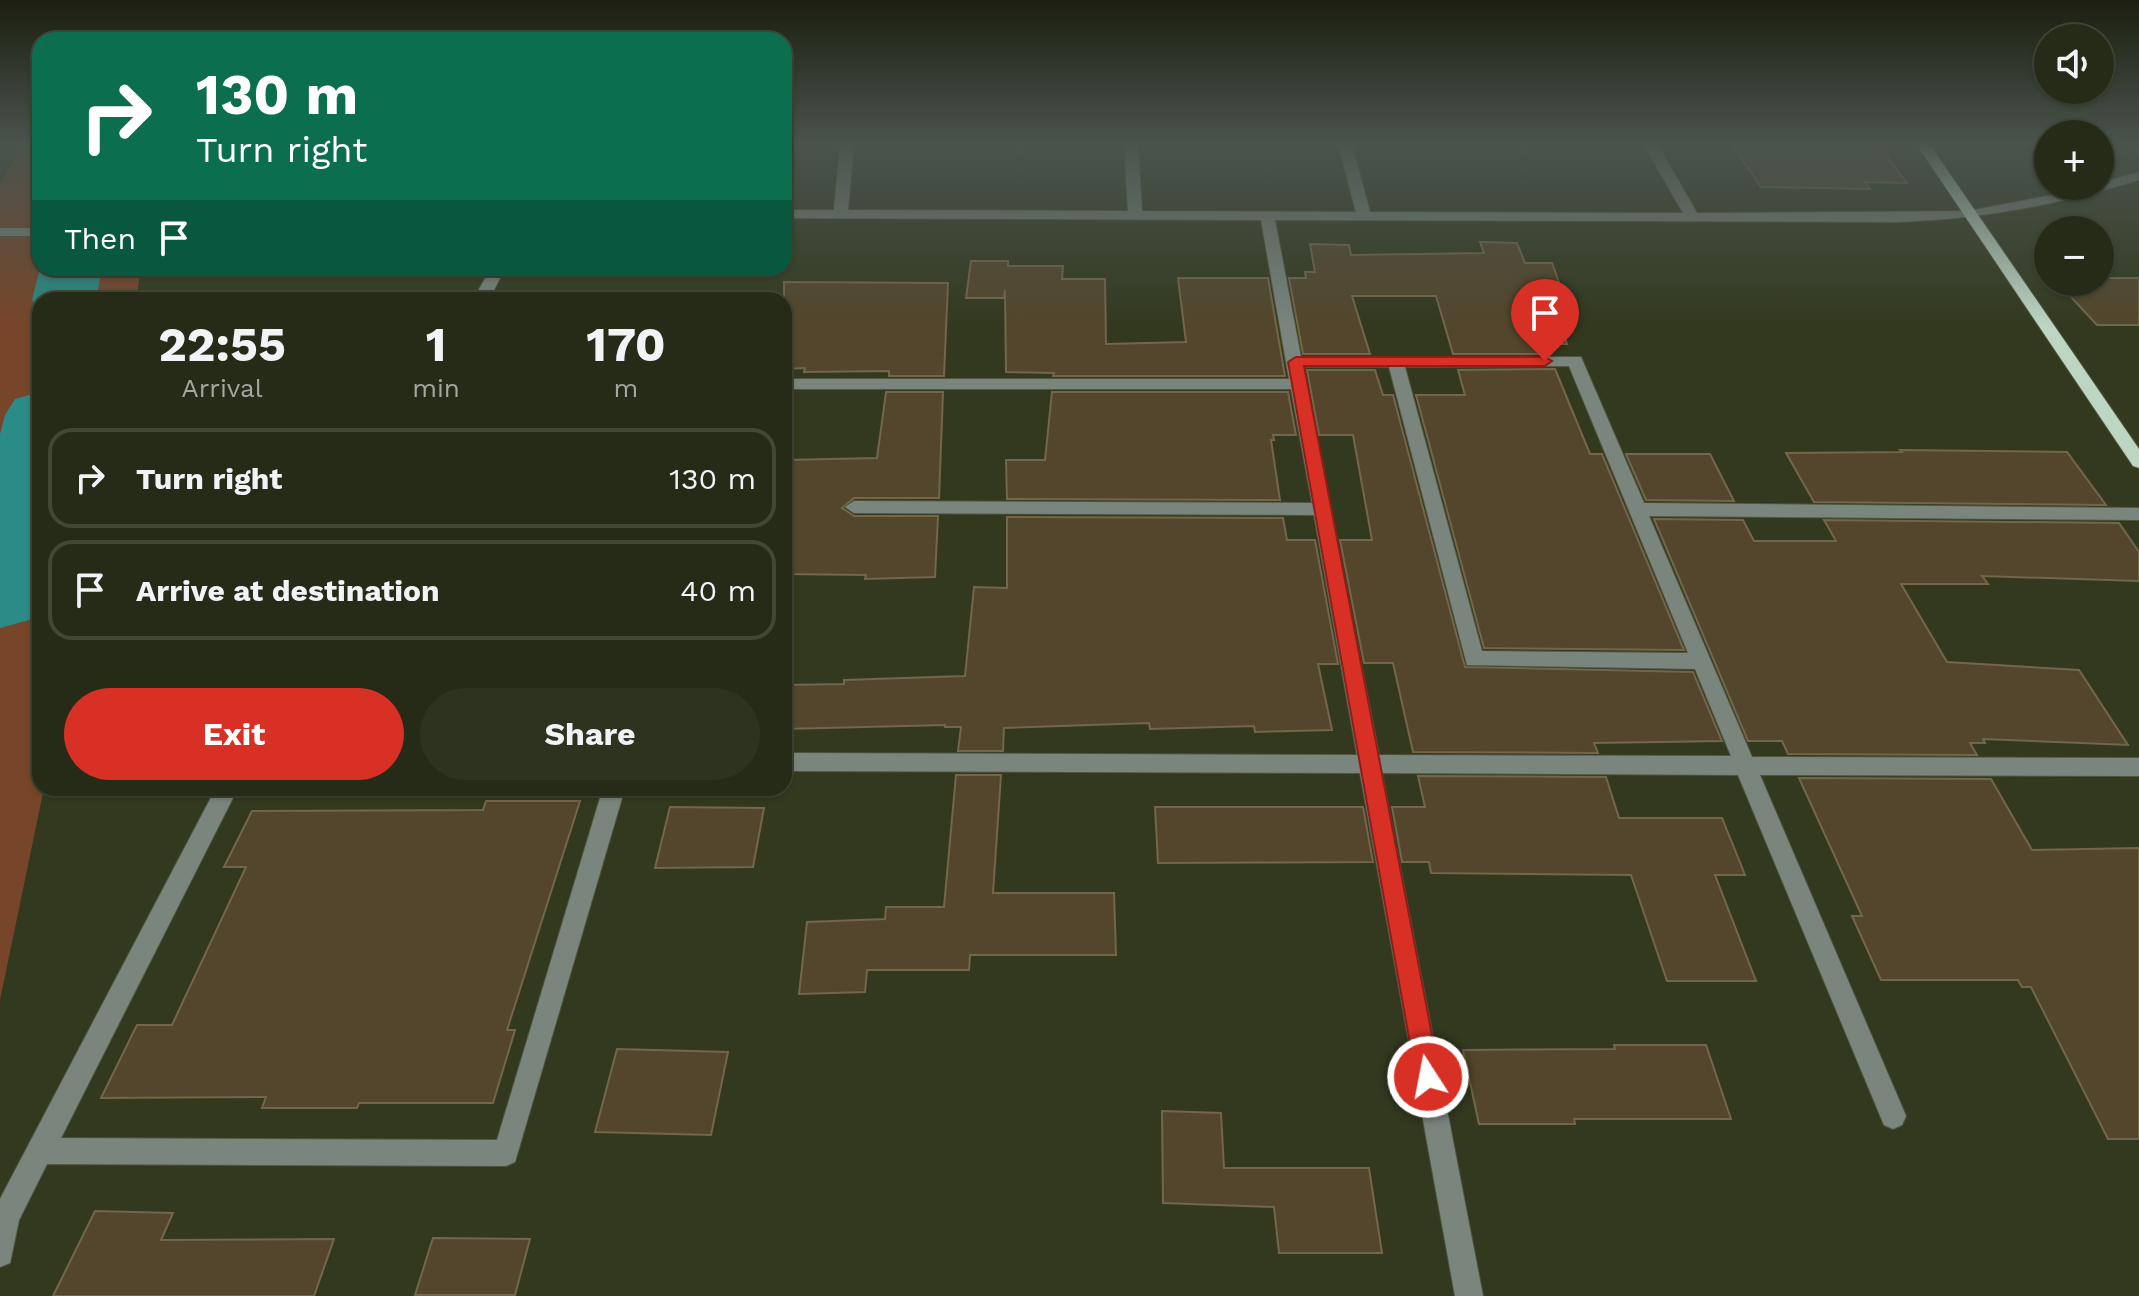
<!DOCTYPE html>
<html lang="en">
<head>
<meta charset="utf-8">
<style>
	:root { --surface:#262b17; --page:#2e3320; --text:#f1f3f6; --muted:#a4a7a1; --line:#424736; --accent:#d93025 }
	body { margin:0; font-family:"Work Sans",sans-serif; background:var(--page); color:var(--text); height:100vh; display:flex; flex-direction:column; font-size:30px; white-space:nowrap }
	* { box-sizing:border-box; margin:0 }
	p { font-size:26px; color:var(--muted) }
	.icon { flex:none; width:44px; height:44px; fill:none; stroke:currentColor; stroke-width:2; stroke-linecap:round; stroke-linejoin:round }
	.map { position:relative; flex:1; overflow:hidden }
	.panel { position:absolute; left:32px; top:292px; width:760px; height:504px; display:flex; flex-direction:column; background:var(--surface); border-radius:24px; box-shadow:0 2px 6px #0004,0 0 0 2px var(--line) }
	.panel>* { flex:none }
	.top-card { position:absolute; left:32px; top:32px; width:760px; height:244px; border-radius:24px; box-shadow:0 2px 6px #0004,0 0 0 2px var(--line); background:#0b6e4f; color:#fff; overflow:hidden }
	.controls { position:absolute; left:2034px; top:24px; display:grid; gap:16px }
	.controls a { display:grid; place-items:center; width:80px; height:80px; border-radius:50%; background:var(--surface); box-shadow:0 2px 6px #0004,0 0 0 2px var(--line); font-size:40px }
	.pin { position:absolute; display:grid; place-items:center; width:68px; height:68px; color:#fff; margin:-82px -34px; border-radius:50% 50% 50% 0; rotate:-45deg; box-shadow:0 0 8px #0007 }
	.pin .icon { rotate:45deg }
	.me { position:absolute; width:88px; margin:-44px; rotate:349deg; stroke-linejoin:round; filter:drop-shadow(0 0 6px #0008) }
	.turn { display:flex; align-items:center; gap:28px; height:168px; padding:0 32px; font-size:36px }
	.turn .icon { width:104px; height:104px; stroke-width:2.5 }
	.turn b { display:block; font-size:56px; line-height:68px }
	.then { display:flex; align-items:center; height:76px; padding:0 32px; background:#0003; gap:16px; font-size:30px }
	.eta { display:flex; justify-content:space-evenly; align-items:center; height:136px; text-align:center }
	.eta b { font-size:48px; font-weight:700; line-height:56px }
	.button { display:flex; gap:16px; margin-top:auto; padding:16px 32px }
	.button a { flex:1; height:92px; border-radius:48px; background:var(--accent); color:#fff; font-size:32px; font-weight:700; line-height:92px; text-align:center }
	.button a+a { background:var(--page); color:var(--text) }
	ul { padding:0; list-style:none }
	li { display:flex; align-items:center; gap:24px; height:100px; margin:0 16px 12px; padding:0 16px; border:4px solid var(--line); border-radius:24px }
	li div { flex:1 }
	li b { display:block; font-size:30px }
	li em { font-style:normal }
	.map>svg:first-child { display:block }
</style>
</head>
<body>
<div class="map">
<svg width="2139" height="1296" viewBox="0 0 2139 1296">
	<rect width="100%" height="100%" fill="#33391f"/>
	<polygon fill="#77462a" points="23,145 40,145 40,268 141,268 136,300 40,300 40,788 44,788 0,1000 0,184"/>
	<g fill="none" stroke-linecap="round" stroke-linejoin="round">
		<g fill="#2b8b86" fill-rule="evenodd">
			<polygon points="40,268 102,268 96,300 40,300 40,312 32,300"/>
			<polygon points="40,392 40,599 29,620 0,628 0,434 5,415 15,399"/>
		</g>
	</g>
	<g fill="#53462c" stroke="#73664b" stroke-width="2">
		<polygon points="1732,145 1879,146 1907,183 1865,182 1870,189 1761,187"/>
		<polygon points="1480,242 1517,243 1525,263 1552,263 1570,313 1555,310 1567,344 1545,344 1549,354 1453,354 1436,296 1352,296 1370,354 1303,354 1289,278 1306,278 1305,272 1315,272 1310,244 1349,245 1351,255 1484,253"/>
		<polygon points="971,261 1008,261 1008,266 1063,266 1062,279 1105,279 1106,344 1186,342 1178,278 1268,278 1285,376 1053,376 1054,373 1006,372 1005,290 1004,298 966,298"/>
		<polygon points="2100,278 2139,278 2139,325 2097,325 2057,282 2100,282"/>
		<polygon points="784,282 948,283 944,376 889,376 889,371 804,372 805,368 784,369"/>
		<polygon points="1555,369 1590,454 1602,454 1684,650 1484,648 1416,395 1465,395 1458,370"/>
		<polygon points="1307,370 1375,370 1383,395 1393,395 1465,667 1693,672 1722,741 1594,743 1598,753 1413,752 1393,663 1364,663 1340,540 1372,540 1353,435 1319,435"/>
		<polygon points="886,392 943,392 939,498 854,498 842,508 854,516 938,516 935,577 865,579 866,575 784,574 784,460 877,458"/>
		<polygon points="1052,392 1288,392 1296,435 1273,435 1274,440 1271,440 1280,500 1007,499 1006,460 1045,460"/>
		<polygon points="1900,450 2067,452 2106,505 1814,502 1786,453 1902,452"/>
		<polygon points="1626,454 1710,454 1734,501 1646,500"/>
		<polygon points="1007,517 1283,518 1287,540 1315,540 1338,664 1318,664 1332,730 1255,732 1254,726 1150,729 1149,723 1004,728 1003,751 958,751 961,727 945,727 945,725 784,729 784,685 844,684 844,680 965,676 974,587 1007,588"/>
		<polygon points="1654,519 1743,520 1754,541 1836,541 1824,520 2119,523 2139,552 2139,581 1982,576 1988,584 1901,584 1947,662 2079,670 2128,745 1983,739 1985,743 1970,743 1977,755 1788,754 1782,741 1748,741"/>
		<polygon points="956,775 1001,775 993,893 1114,893 1116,955 970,955 969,970 867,970 865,992 799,994 807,922 885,919 886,907 944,907"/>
		<polygon points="1418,776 1606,777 1619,818 1722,818 1745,875 1715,875 1756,981 1667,981 1631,875 1431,873 1429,862 1402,862 1392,807 1425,807"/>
		<polygon points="1799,778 1991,779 2032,850 2139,848 2139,1139 2108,1139 2031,987 2022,987 2018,980 1881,980 1852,916 1862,916"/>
		<polygon points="486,801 580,801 507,1030 515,1030 493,1103 359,1103 357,1108 262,1108 266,1097 101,1098 137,1025 172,1025 246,867 224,867 252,811 483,810"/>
		<polygon points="670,807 764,808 753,867 655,868"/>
		<polygon points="1155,807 1363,807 1373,862 1158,863"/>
		<polygon points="1614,1045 1706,1045 1731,1119 1574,1119 1575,1124 1479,1124 1463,1050 1615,1049"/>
		<polygon points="617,1049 728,1052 711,1135 595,1132"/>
		<polygon points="1162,1111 1221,1113 1224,1168 1369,1168 1382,1253 1279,1253 1274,1207 1163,1203"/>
		<polygon points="95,1211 173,1213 161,1240 334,1239 314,1296 53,1296"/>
		<polygon points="433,1238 530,1239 515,1295 415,1295"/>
	</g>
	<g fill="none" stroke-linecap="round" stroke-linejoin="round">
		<g stroke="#50563e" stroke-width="2">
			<g id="minor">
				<path d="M840 145H854L848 210 1128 211 1124 145H1138L1142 211 1356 212 1338 145H1352L1370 212 1683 213 1644 145H1658L1697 213 1968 211 2100 186V183L2139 172V180C2057 205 1982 219 1897 222L1275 220 1301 357H1581L1644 503 2139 508V520L1649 516 1752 757 2139 758V776L1760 775 1906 1116 1902 1125 1893 1129 1884 1125 1738 775 1382 773 1483 1296H1455L1360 773 784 771V753L1357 755 1314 515 854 513 845 507 854 501 1312 503 1291 389H784V379H1289L1261 220 784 218V210H834ZM1569 366 1688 653 1482 651 1405 367ZM1303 367H1389L1467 665 1695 669 1731 756 1379 755Z"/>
				<polygon points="2128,145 2139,145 2139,152"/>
				<rect x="0" y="228" width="40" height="8"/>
				<polygon points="491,268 505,268 489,300 473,300"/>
				<polygon points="216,788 238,788 61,1138 497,1140 603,788 625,788 515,1162 506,1166 47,1164 19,1220 10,1263 0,1267 0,1199"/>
			</g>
		</g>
		<g stroke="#50563e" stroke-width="2">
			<polygon id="major" points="1917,145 1930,145 2139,449 2139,468 2133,466"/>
		</g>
		<use href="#minor" fill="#7a867d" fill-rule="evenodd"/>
		<use href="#major" fill="#bdd6c4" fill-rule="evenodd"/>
	</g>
	<linearGradient id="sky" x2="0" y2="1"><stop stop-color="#1c1f11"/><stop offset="0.44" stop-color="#4a544d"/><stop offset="1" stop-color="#4a544d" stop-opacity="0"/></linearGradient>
	<rect width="2139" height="327" fill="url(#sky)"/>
	<polygon fill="#d93025" stroke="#8d1f18" stroke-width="2" points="1296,357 1545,357 1552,361 1545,366 1304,366 1440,1077 1436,1085 1428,1089 1419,1085 1416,1077 1288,362"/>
</svg>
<div class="controls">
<a><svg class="icon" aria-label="sound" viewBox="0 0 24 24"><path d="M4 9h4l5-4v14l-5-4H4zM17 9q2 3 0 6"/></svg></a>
<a>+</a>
<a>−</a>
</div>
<div class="pin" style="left:1545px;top:361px;background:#d93025"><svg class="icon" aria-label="arrive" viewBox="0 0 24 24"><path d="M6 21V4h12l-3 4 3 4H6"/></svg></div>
<svg class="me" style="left:1428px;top:1077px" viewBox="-20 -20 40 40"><circle r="17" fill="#d93025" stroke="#fff" stroke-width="3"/><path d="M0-11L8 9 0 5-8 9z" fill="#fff"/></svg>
<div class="top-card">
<div class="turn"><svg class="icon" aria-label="right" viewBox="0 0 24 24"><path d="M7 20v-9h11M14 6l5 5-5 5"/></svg><div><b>130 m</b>Turn right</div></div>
<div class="then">Then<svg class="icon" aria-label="arrive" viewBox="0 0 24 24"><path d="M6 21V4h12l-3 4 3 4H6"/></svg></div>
</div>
<section class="panel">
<div class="eta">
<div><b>22:55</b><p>Arrival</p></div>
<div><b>1</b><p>min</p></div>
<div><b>170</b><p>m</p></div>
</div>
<ul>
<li><svg class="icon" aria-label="right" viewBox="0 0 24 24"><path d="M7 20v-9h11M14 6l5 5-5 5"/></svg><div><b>Turn right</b></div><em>130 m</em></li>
<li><svg class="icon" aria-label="arrive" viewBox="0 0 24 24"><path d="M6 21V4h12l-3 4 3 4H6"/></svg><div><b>Arrive at destination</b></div><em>40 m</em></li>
</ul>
<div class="button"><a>Exit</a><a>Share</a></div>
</section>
</div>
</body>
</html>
